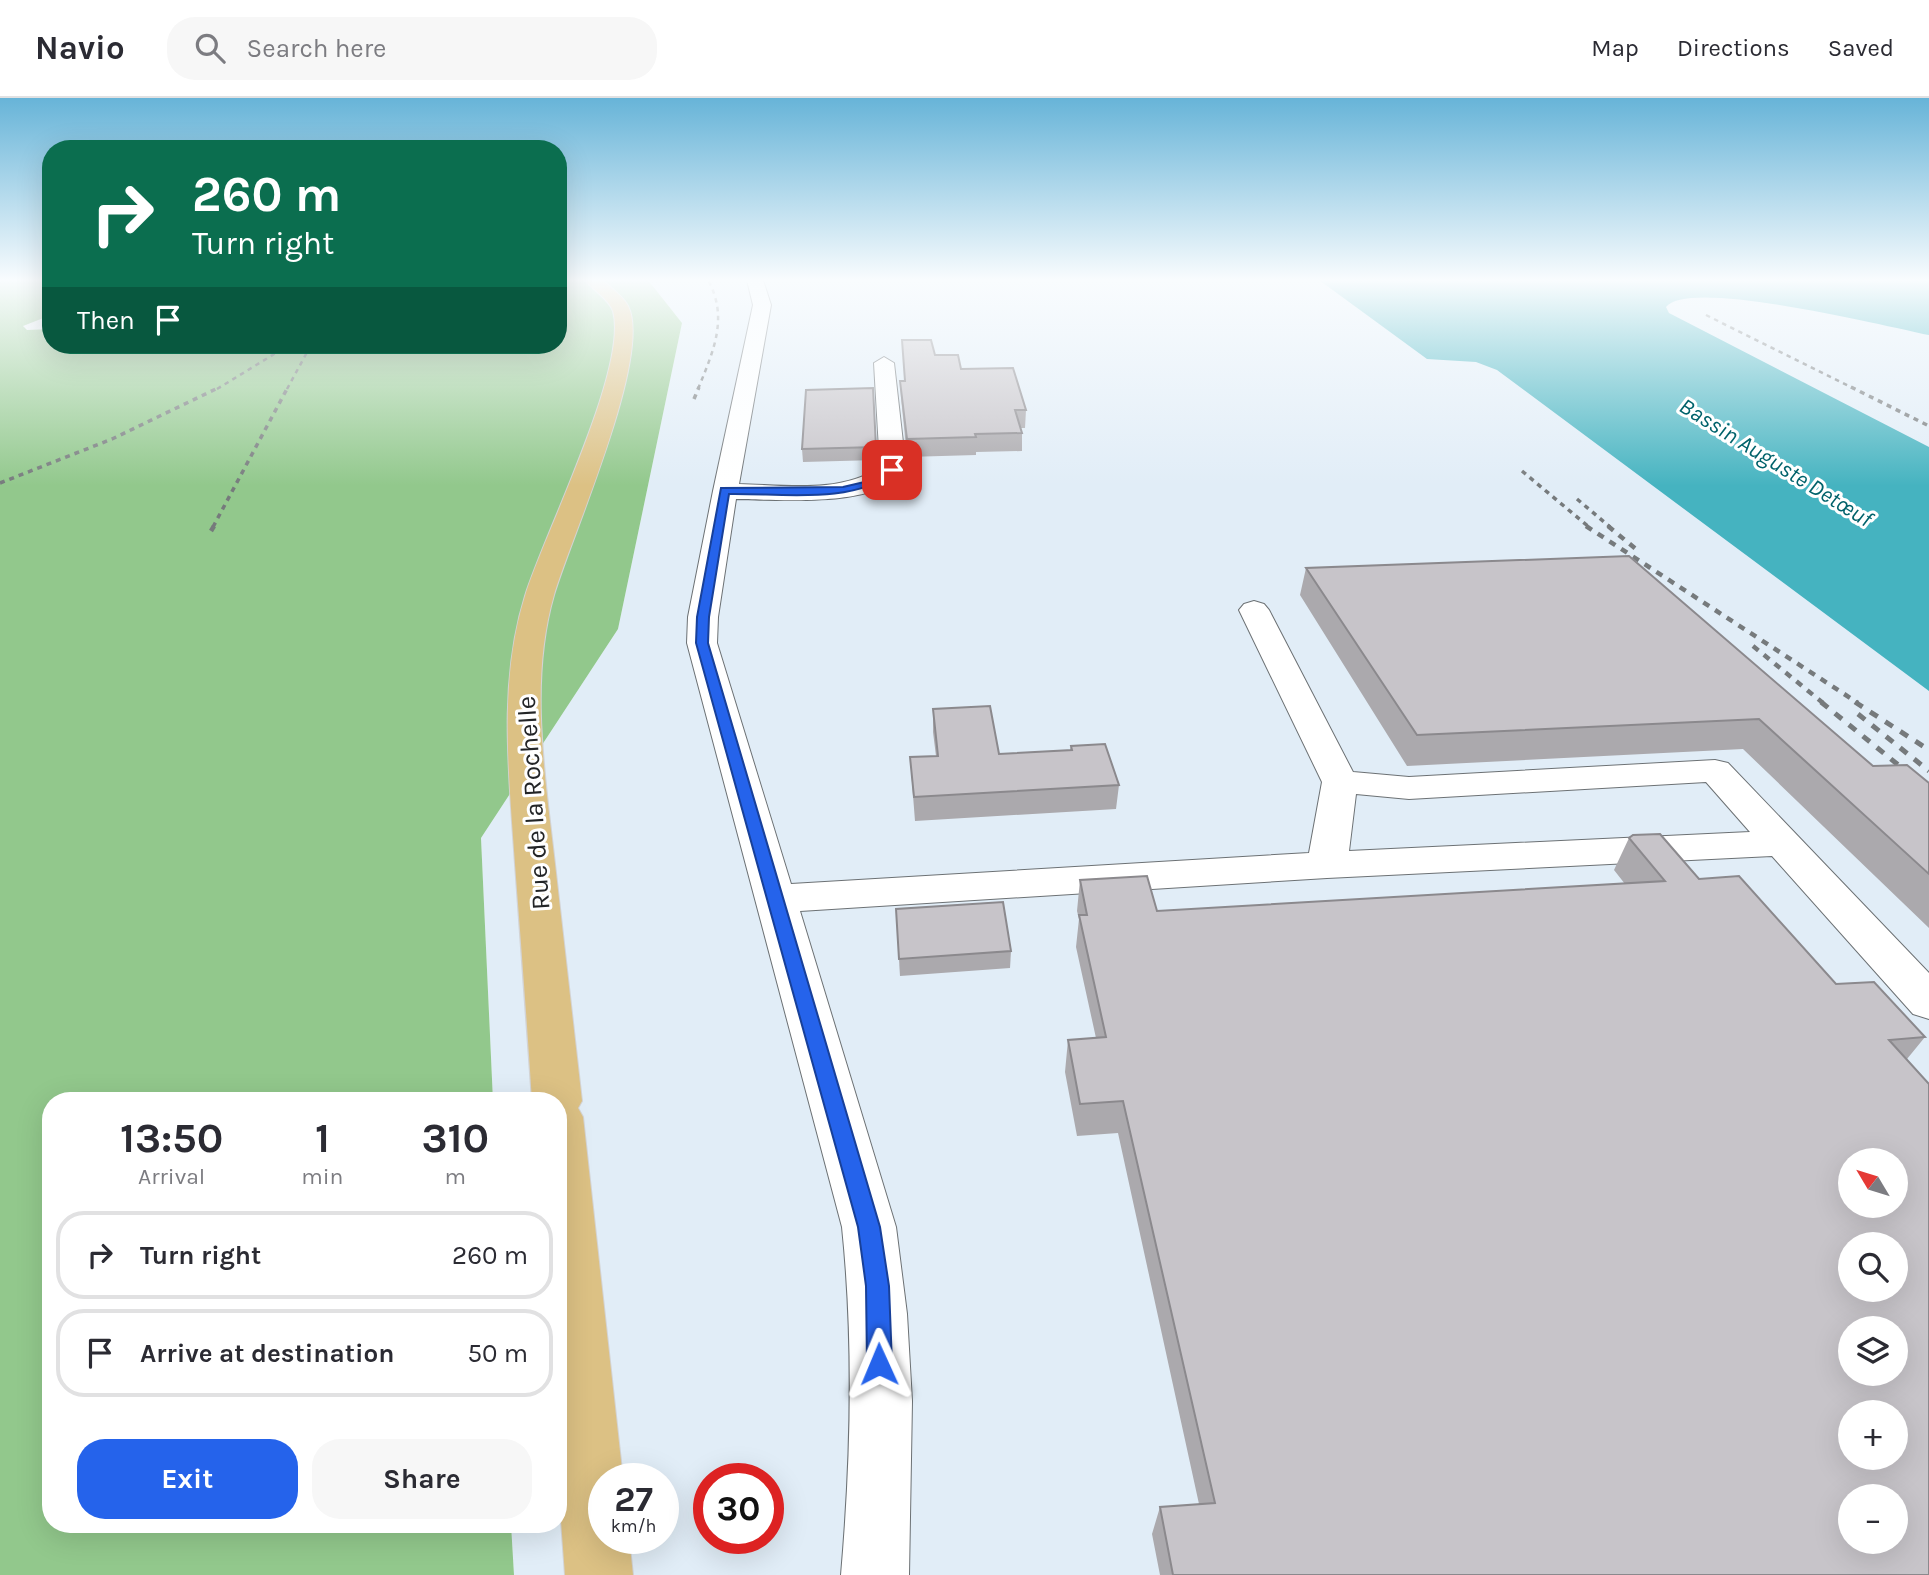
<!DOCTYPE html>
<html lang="en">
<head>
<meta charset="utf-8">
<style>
	:root { --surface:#fff; --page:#f7f7f7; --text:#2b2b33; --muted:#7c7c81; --line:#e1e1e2; --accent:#2563eb }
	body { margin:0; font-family:Karla,sans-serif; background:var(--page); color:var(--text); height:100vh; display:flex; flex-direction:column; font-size:26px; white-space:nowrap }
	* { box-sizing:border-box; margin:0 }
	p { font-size:23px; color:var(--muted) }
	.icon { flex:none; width:38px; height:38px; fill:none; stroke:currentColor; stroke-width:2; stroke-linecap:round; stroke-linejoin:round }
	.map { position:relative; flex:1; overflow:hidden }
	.sheet { position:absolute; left:42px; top:994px; width:525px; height:441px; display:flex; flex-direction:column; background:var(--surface); border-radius:28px; box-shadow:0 7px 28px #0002 }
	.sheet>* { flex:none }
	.banner { position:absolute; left:42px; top:42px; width:525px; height:214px; border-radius:28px; box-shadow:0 7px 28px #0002; background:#0b6e4f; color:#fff; overflow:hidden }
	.needle { width:46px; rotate:308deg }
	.tools { position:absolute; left:1838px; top:1050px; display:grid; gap:14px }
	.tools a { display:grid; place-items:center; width:70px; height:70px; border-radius:50%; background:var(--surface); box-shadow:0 7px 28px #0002; font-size:35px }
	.speed { position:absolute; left:588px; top:1365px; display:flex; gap:14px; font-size:35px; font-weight:700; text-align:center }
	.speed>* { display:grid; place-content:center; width:91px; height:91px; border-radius:50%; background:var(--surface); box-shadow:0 7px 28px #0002; line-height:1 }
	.speed small { font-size:18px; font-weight:400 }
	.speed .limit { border:10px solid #d22; background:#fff; color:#111 }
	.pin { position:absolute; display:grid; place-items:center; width:60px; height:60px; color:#fff; margin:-30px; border-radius:14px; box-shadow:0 4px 10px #0006 }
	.me { position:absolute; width:77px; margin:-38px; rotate:359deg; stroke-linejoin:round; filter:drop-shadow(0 0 5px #0008) }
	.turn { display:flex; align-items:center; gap:24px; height:147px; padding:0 35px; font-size:32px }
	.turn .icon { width:91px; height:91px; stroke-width:2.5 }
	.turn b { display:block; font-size:49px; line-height:60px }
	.then { display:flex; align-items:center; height:66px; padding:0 35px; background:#0003; gap:14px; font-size:26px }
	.eta { display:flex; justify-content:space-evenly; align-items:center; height:119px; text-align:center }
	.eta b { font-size:42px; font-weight:700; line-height:49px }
	.action { display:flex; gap:14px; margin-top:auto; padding:14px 35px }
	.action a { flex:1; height:80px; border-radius:28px; background:var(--accent); color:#fff; font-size:28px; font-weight:700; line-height:80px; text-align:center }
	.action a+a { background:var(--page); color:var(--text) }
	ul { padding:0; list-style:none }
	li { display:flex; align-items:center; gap:21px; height:88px; margin:0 14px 10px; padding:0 21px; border:4px solid var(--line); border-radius:28px }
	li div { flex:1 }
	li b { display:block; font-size:26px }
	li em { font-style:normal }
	header { display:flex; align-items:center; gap:42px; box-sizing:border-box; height:98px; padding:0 35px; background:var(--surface); border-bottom:2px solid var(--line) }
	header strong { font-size:33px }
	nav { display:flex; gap:38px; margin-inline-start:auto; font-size:24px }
	.search { width:490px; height:63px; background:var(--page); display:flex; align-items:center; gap:18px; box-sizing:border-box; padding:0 24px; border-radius:28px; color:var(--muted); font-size:26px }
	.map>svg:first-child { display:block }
</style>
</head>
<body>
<header>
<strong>Navio</strong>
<div class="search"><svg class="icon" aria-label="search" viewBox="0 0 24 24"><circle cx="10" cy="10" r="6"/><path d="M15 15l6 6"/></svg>Search here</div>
<nav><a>Map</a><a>Directions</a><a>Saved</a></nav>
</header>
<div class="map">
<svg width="1929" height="1477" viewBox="0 0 1929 1477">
	<rect width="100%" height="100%" fill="#f2f8fc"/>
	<path fill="#e1edf7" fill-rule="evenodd" d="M648 182H1816L1929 202V1477H514L511 1426H558V1003H493L481 740 618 531 682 225ZM1850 1062H1895V1108H1850ZM1850 1146H1895V1192H1850ZM1850 1230H1895V1276H1850ZM1850 1314H1895V1360H1850ZM604 1381H663V1440H604ZM709 1381H768V1440H709ZM1850 1398H1895V1444H1850Z"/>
	<polygon fill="#92c88c" points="0,182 51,182 51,217 23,228 27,232 51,231 51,247 558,247 558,182 648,182 682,225 618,531 481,740 493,1003 51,1003 51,1426 511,1426 514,1477 0,1477"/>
	<path fill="#45b3c0" d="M1319 182H1929V237C1889 229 1688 179 1666 209L1669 215 1929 349V593L1497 272 1476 264 1427 261Z"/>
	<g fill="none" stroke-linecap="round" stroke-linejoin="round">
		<g stroke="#6c7174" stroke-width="2">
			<path id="minor" d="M747 182H763L771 207 739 386C785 387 840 396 880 369L874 265 884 259 894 265 905 362C901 413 772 401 736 401L718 519 717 545 791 786 1309 755 1322 684 1239 512 1244 506 1254 503 1264 506 1269 512 1353 674 1409 679 1715 662 1728 665 1929 875V921L1913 916 1772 758 1327 780 800 813 896 1129 907 1216 912 1303 909 1477H841C851 1361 854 1245 842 1129L687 545 688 519 713 393 753 207ZM1706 684 1750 734 1349 753 1356 696 1409 701Z"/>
		</g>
		<g stroke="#d3d3d4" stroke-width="2">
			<path id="major" d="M585 182H602C610 189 623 198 628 208 653 257 571 439 554 497 529 583 545 678 555 766 564 845 573 924 582 1003L578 1010 583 1019 623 1381H604V1440H629L633 1477H565L558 1382V1003H532C527 924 521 845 515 766 509 677 498 584 525 498 544 436 629 269 613 213 609 201 593 192 585 182Z"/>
		</g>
		<use href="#minor" fill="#fff" fill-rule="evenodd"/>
		<use href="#major" fill="#dcc184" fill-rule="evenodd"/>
		<g stroke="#767a7c" stroke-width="2.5" stroke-dasharray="4.5 4.5" stroke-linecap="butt">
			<polyline points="1706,217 1855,291"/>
			<polyline points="217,291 289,247"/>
			<polyline points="287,291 311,247"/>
			<path d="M698 291C713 254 729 220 708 182"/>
		</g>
		<g stroke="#767a7c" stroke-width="3.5" stroke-dasharray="5 5" stroke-linecap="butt">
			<polyline points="1851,289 1929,328"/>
			<polyline points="694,301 699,289"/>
			<polyline points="1522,373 1589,429"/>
			<polyline points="0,385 112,341 220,289"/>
			<polyline points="1577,401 1610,429"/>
			<polyline points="213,429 288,289"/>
		</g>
		<g stroke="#767a7c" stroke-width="4.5" stroke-dasharray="7 7" stroke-linecap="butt">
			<polyline points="1586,428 1858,605"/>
			<polyline points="1608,428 1637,452"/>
			<polyline points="211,433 214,428"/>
			<polyline points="1753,548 1823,605"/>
		</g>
		<g stroke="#767a7c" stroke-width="5" stroke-dasharray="9 9" stroke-linecap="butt">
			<polyline points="1821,604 1929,692"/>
			<polyline points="1855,604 1929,652"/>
			<polyline points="1858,616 1929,673"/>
		</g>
	</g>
	<g fill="#aba9ad">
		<polygon points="935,257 961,271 1026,312 1025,330 1021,330 1022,335 1022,353 976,354 976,357 907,359 901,300 900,283 904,283"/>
		<polygon points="873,290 877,362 803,364 802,351"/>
		<polygon points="1629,458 1873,668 1929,685 1929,830 1743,651 1407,668 1300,497 1306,470"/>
		<polygon points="933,611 999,656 1070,652 1071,648 1119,687 1116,711 915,723 910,659 936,658 933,634"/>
		<polygon points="1629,740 1699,781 1836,886 1925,939 1907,961 1929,1477 1160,1477 1152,1436 1160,1409 1199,1406 1118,1035 1077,1038 1065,974 1068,942 1096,940 1076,849 1079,821 1077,813 1080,782 1157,813 1625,786 1614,772"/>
		<polygon points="896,811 1011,853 1010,870 900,878"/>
	</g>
	<g fill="#c7c4c9" stroke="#8b898d" stroke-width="2" fill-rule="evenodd">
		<polygon points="902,242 931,242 935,257 958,257 961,271 1013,270 1026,312 1015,312 1022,335 975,336 976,339 907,341 900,283 905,283"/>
		<polygon points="873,290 876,349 802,351 806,292"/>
		<polygon points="1629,458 1873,668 1907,667 1929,685 1929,776 1759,621 1417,637 1306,470"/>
		<polygon points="990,608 999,656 1072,652 1071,648 1105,646 1119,687 914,699 910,659 938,658 933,611"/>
		<path d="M1660 736 1699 781 1739 778 1836 886 1874 884 1925 939 1889 942 1929 986V1477H1173L1160 1409 1215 1405 1123 1003 1080 1006 1068 942 1106 939 1079 817H1087L1080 782 1147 778 1157 813 1665 783 1629 740 1633 737ZM1850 1062H1895V1108H1850ZM1850 1146H1895V1192H1850ZM1850 1230H1895V1276H1850ZM1850 1314H1895V1360H1850ZM1850 1398H1895V1444H1850Z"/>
		<polygon points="1003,804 1011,853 899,861 896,811"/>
	</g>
	<linearGradient id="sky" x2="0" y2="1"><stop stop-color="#67b4d8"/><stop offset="0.47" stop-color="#f9fcfe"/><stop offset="1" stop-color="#f9fcfe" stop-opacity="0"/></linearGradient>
	<rect width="1929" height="388" fill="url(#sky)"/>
	<path fill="#2563eb" stroke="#184099" stroke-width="2" d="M892 369 895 374C851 407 782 395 729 396L709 519 708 545 880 1129 889 1188 892 1266 888 1274 879 1278 871 1274 867 1266 866 1188 858 1129 696 545 697 519 721 390 843 389 873 382Z"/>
	<g text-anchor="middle" stroke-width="6" stroke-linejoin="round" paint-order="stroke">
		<g font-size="23" font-style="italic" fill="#00626b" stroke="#fff">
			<text transform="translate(1776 364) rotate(32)" y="8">Bassin Auguste Detœuf</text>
		</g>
		<g font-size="26" fill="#232527" stroke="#fff">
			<text transform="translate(533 705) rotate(-94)" y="9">Rue de la Rochelle</text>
		</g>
	</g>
</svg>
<div class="tools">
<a><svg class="needle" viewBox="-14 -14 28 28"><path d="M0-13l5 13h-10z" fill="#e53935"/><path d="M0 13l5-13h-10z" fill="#7c7c81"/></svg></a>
<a><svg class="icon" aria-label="search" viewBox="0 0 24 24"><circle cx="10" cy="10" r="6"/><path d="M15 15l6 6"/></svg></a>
<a><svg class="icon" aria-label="layers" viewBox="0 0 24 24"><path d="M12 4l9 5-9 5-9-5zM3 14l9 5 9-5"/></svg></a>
<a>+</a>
<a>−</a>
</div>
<div class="speed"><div>27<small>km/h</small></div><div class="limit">30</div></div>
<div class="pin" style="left:892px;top:372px;background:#d93025"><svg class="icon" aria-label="arrive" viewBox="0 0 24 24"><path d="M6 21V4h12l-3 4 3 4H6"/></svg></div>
<svg class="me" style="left:879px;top:1266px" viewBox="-20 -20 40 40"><path d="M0-17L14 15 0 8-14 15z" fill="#2563eb" stroke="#fff" stroke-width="4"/></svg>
<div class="banner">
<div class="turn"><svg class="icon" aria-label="right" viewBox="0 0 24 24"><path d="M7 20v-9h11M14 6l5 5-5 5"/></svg><div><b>260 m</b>Turn right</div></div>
<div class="then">Then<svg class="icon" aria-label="arrive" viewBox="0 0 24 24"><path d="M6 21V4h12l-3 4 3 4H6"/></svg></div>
</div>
<section class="sheet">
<div class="eta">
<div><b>13:50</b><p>Arrival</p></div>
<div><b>1</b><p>min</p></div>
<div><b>310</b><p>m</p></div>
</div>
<ul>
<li><svg class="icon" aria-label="right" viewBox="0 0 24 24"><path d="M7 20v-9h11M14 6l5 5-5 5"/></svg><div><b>Turn right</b></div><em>260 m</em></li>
<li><svg class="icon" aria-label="arrive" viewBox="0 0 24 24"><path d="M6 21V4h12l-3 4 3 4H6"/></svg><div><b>Arrive at destination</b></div><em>50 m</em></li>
</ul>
<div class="action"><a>Exit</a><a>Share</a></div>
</section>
</div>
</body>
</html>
